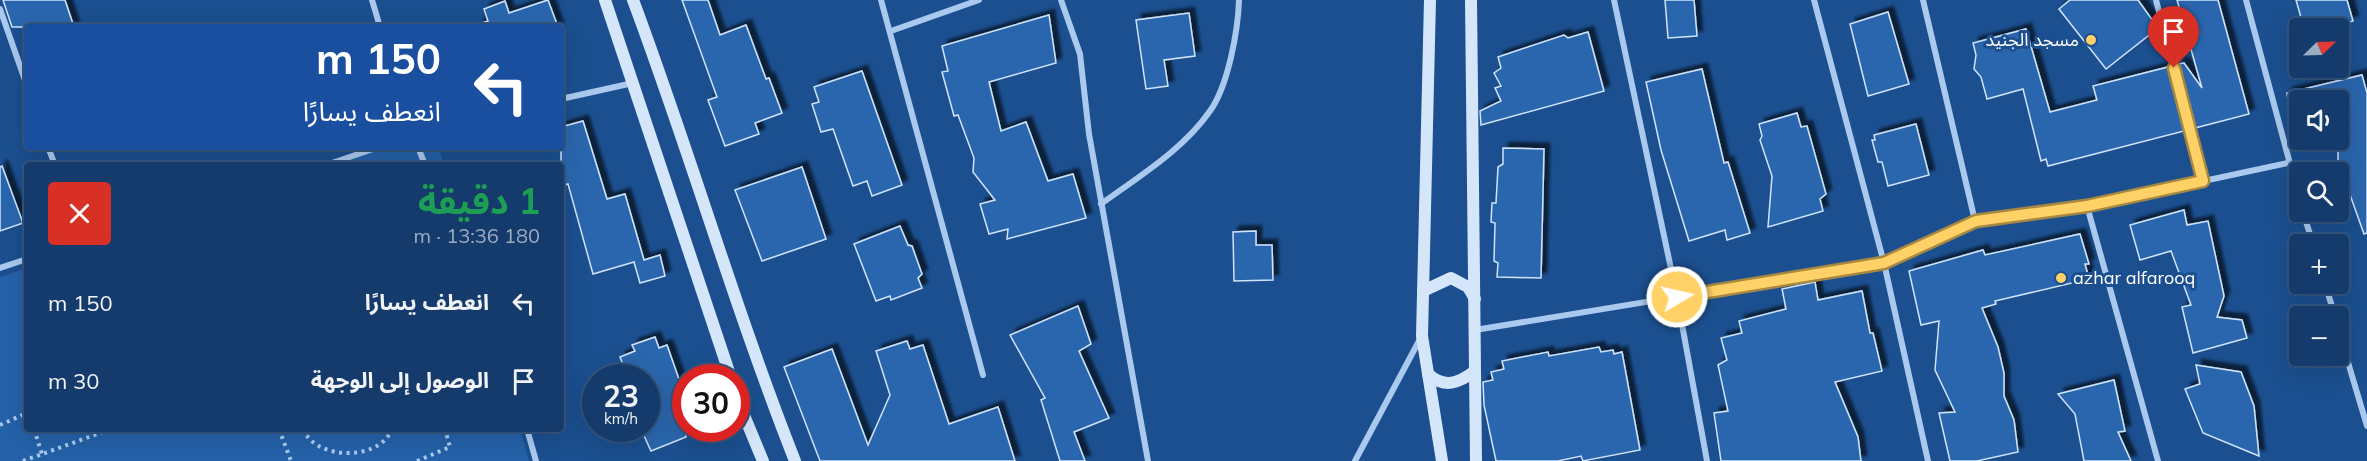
<!DOCTYPE html>
<html lang="ar">
<head>
<meta charset="utf-8">
<style>
	:root { --surface:#143b6b; --page:#214673; --text:#f1f3f6; --muted:#9dadc1; --line:#33557e }
	body { margin:0; font-family:Mulish,"Noto Sans Arabic",sans-serif; background:var(--page); color:var(--text); direction:rtl; height:100vh; display:flex; flex-direction:column; font-size:22px; white-space:nowrap }
	* { box-sizing:border-box; margin:0 }
	p { font-size:20px; color:var(--muted) }
	.icon { flex:none; width:33px; height:33px; fill:none; stroke:currentColor; stroke-width:2; stroke-linecap:round; stroke-linejoin:round }
	.map { position:relative; flex:1; overflow:hidden; direction:ltr }
	.sheet { position:absolute; left:24px; top:162px; width:540px; height:270px; display:flex; flex-direction:column; background:var(--surface); border-radius:6px; box-shadow:0 6px 24px #0002,0 0 0 2px var(--line); direction:rtl }
	.sheet>* { flex:none }
	.banner { position:absolute; left:24px; top:24px; width:540px; height:126px; border-radius:6px; box-shadow:0 6px 24px #0002,0 0 0 2px var(--line); direction:rtl; background:#1a4fa0; color:#fff; overflow:hidden }
	.needle { width:39px; rotate:67deg }
	.fabs { position:absolute; left:2289px; top:18px; display:grid; gap:12px }
	.fabs a { display:grid; place-items:center; width:60px; height:60px; border-radius:6px; background:var(--surface); box-shadow:0 6px 24px #0002,0 0 0 2px var(--line); font-size:30px }
	.speed { position:absolute; left:582px; top:364px; display:flex; gap:12px; font-size:30px; font-weight:700; text-align:center }
	.speed>* { display:grid; place-content:center; width:78px; height:78px; border-radius:50%; background:var(--surface); box-shadow:0 6px 24px #0002,0 0 0 2px var(--line); line-height:1 }
	.speed small { font-size:15px; font-weight:400 }
	.speed .limit { border:9px solid #d22; background:#fff; color:#111 }
	.pin { position:absolute; display:grid; place-items:center; width:51px; height:51px; color:#fff; margin:-62px -26px; border-radius:50% 50% 50% 0; rotate:-45deg; box-shadow:0 0 6px #0007 }
	.pin .icon { rotate:45deg }
	.me { position:absolute; width:66px; margin:-33px; rotate:81deg; stroke-linejoin:round; filter:drop-shadow(0 0 4px #0008) }
	.turn { display:flex; align-items:center; gap:21px; height:126px; padding:0 24px; font-size:27px }
	.turn .icon { width:78px; height:78px; stroke-width:2.5 }
	.turn b { display:block; font-size:42px; line-height:51px }
	.round { display:grid; place-items:center; flex:none; width:63px; height:63px; border-radius:6px; background:var(--page) }
	.summary { display:flex; align-items:center; justify-content:space-between; height:102px; padding:0 24px }
	h1 { font-size:36px; font-weight:700; line-height:45px; color:#1e9e55 }
	ul { padding:0; list-style:none }
	li { display:flex; align-items:center; gap:18px; height:78px; padding:0 24px }
	li div { flex:1 }
	li b { display:block; font-size:22px }
	li em { font-style:normal }
	.map>svg:first-child { display:block }
</style>
</head>
<body>
<div class="map">
<svg width="2367" height="461" viewBox="0 0 2367 461">
	<defs>
		<filter id="shadow"><feDropShadow dx="5.5" dy="-5.5" stdDeviation="1.5" flood-color="#0009"/></filter>
	</defs>
	<rect width="100%" height="100%" fill="#1b4f8f"/>
	<g fill="#2461a8">
		<polygon points="374,147 438,147 444,165 322,165"/>
		<polygon points="27,268 27,429 520,429 529,461 0,461 0,277"/>
	</g>
	<g fill="#2a66ad" stroke="#cfe3fa" stroke-width="1.5" filter="url(#shadow)">
		<polygon points="3,0 65,0 74,27 12,27"/>
		<polygon points="548,0 558,27 479,27 479,24 488,21 484,9 505,1 509,13"/>
		<polygon points="682,0 708,0 720,35 746,25 766,79 769,78 782,113 755,123 759,134 725,146 708,100 717,97"/>
		<polygon points="1665,0 1694,0 1697,36 1668,38"/>
		<polygon points="2070,0 2138,0 2158,28 2106,69 2059,9"/>
		<polygon points="2177,0 2218,0 2249,114 2195,128 2178,64 2184,63 2202,88"/>
		<polygon points="2296,0 2347,0 2353,21 2326,28 2304,28"/>
		<polygon points="1888,12 1909,84 1868,96 1850,24"/>
		<polygon points="1189,13 1195,56 1164,60 1168,86 1146,89 1136,20"/>
		<polygon points="1049,15 1056,63 989,82 1001,131 1026,122 1048,181 1073,174 1086,218 1007,239 1008,229 989,234 980,204 995,200 973,172 974,158 958,115 954,116 942,72 948,71 942,46"/>
		<polygon points="2026,29 2050,112 2097,100 2093,86 2168,67 2184,131 2048,166 2046,159 2041,161 2023,89 1987,99 1981,77 1974,69 1976,55 1973,43"/>
		<polygon points="1588,32 1604,91 1481,125 1480,111 1501,101 1495,88 1501,86 1494,73 1501,68 1498,57 1564,35 1568,38"/>
		<polygon points="1702,69 1724,163 1728,162 1750,233 1727,240 1725,230 1689,241 1661,150 1646,82"/>
		<polygon points="862,71 902,185 872,196 867,181 853,186 833,129 821,132 812,104 819,102 814,87"/>
		<polygon points="2362,75 2367,93 2367,233 2364,234 2338,161 2338,100 2288,100 2287,93"/>
		<polygon points="1797,113 1801,127 1807,126 1826,194 1820,199 1823,211 1768,227 1772,176 1760,140 1762,136 1759,124"/>
		<polygon points="583,121 607,199 625,194 644,260 660,255 665,276 640,283 634,262 593,274 568,184 561,186 561,127"/>
		<polygon points="1916,124 1929,175 1888,186 1882,162 1878,162 1872,140 1875,140 1874,135"/>
		<polygon points="1503,148 1544,149 1541,278 1497,277 1498,263 1494,261 1495,223 1491,222 1492,203 1496,203 1498,167 1503,164"/>
		<polygon points="2,166 23,223 0,231 0,167"/>
		<polygon points="802,167 826,239 762,261 735,190"/>
		<polygon points="2184,210 2187,225 2208,221 2224,296 2217,317 2242,320 2247,338 2193,353 2182,307 2191,305 2171,251 2140,260 2130,225"/>
		<polygon points="900,226 908,245 912,246 922,274 918,278 922,288 891,300 890,296 876,301 854,244"/>
		<polygon points="1256,231 1256,245 1272,245 1273,280 1234,281 1233,232"/>
		<polygon points="2080,234 2089,264 2085,264 2089,279 1995,301 1996,304 1982,308 1998,347 2004,373 2004,396 2014,420 2018,452 1977,461 1950,461 1939,413 1955,412 1935,370 1939,321 1921,325 1909,271 1983,250 1985,255"/>
		<polygon points="1815,282 1818,300 1862,291 1870,333 1873,333 1882,371 1835,382 1858,437 1861,461 1721,461 1714,413 1728,411 1718,365 1727,360 1721,338 1742,333 1739,321 1786,309 1782,289"/>
		<polygon points="1078,306 1091,344 1079,351 1109,418 1074,432 1085,461 1060,461 1041,400 1045,398 1010,335"/>
		<polygon points="655,337 659,348 667,345 680,382 676,384 686,407 686,437 651,451 641,429 646,429 646,378 628,378 620,357 635,351 632,345"/>
		<polygon points="907,341 910,349 923,345 949,424 998,407 1015,461 820,461 784,367 832,349 868,445 890,395 876,351"/>
		<polygon points="1599,347 1601,352 1613,350 1614,354 1622,352 1640,450 1583,461 1581,456 1558,461 1496,461 1484,405 1483,382 1493,380 1491,372 1504,369 1502,361 1548,352 1549,356"/>
		<polygon points="2196,365 2241,372 2254,406 2259,456 2203,433 2185,389 2200,384"/>
		<polygon points="2114,380 2125,431 2118,432 2131,461 2084,461 2075,414 2058,394"/>
	</g>
	<g fill="none" stroke-linecap="round" stroke-linejoin="round">
		<g stroke="#a9c9ee" stroke-width="4" stroke-dasharray="3 4.5" stroke-linecap="butt">
			<polyline points="0,425 27,413"/>
			<polyline points="34,429 42,454"/>
			<polyline points="279,429 291,461"/>
			<path d="M303 429C316 461 380 461 392 429"/>
			<polyline points="23,461 111,429"/>
			<polyline points="417,461 450,447 445,429"/>
		</g>
		<g stroke="#a9c9ee" stroke-width="6">
			<polyline points="372,0 380,27"/>
			<polyline points="881,0 983,375"/>
			<polyline points="1061,0 1080,54 1089,134 1148,461"/>
			<polyline points="1614,0 1677,297 1707,461"/>
			<polyline points="1814,0 1884,263 1928,461"/>
			<polyline points="1923,0 1975,221"/>
			<polyline points="2156,0 2203,181"/>
			<polyline points="2246,0 2300,201"/>
			<polyline points="0,9 27,86"/>
			<polyline points="891,31 979,0"/>
			<polyline points="561,99 633,83"/>
			<polyline points="48,147 55,165"/>
			<polyline points="418,147 425,165"/>
			<polyline points="326,165 379,147"/>
			<path d="M1101 204C1138 177 1183 150 1210 111 1228 86 1238 31 1239 0"/>
			<polyline points="2087,206 2158,461"/>
			<polyline points="2303,212 2313,244"/>
			<polyline points="0,268 27,259"/>
			<polyline points="2325,284 2335,316"/>
			<polyline points="2338,329 2367,426"/>
			<polyline points="1475,330 1884,263 1975,221 2087,206 2288,163"/>
			<polyline points="527,429 536,461"/>
			<polyline points="1355,461 1420,339"/>
		</g>
		<g stroke="#d6e6fa" stroke-width="12">
			<polyline points="605,0 731,378"/>
			<path d="M633 0C690 152 735 309 795 461"/>
			<polyline points="1430,0 1422,336 1442,461"/>
			<polyline points="1471,0 1476,461"/>
			<polyline points="1423,291 1451,278 1468,287 1475,299"/>
			<path d="M1428 374C1444 389 1459 383 1475 371"/>
			<polyline points="736,396 763,461"/>
		</g>
	</g>
	<g fill="none" stroke-linecap="round" stroke-linejoin="round">
		<g stroke="#a68842" stroke-width="15">
			<polyline id="route" points="1677,297 1884,263 1976,221 2087,206 2203,181 2174,68"/>
		</g>
		<use href="#route" stroke="#ffd166" stroke-width="10"/>
	</g>
	<g fill="#ffd166" stroke="#1b4f8f" stroke-width="2">
		<circle cx="2091" cy="40" r="6"/>
		<circle cx="2061" cy="278" r="6"/>
	</g>
	<g text-anchor="middle" stroke-width="6" stroke-linejoin="round" paint-order="stroke">
		<g font-size="18" fill="#fff" stroke="#1b4f8f" text-anchor="end">
			<text x="2079" y="46">مسجد الجنيد</text>
			<text x="2073" y="284" text-anchor="start">azhar alfarooq</text>
		</g>
	</g>
</svg>
<div class="fabs">
<a><svg class="needle" viewBox="-14 -14 28 28"><path d="M0-13l5 13h-10z" fill="#e53935"/><path d="M0 13l5-13h-10z" fill="#9dadc1"/></svg></a>
<a><svg class="icon" aria-label="sound" viewBox="0 0 24 24"><path d="M4 9h4l5-4v14l-5-4H4zM17 9q2 3 0 6"/></svg></a>
<a><svg class="icon" aria-label="search" viewBox="0 0 24 24"><circle cx="10" cy="10" r="6"/><path d="M15 15l6 6"/></svg></a>
<a>+</a>
<a>−</a>
</div>
<div class="speed"><div>23<small>km/h</small></div><div class="limit">30</div></div>
<div class="pin" style="left:2174px;top:68px;background:#d93025"><svg class="icon" aria-label="arrive" viewBox="0 0 24 24"><path d="M6 21V4h12l-3 4 3 4H6"/></svg></div>
<svg class="me" style="left:1677px;top:297px" viewBox="-20 -20 40 40"><circle r="17" fill="#ffd166" stroke="#fff" stroke-width="3"/><path d="M0-11L8 9 0 5-8 9z" fill="#fff"/></svg>
<div class="banner">
<div class="turn"><svg class="icon" aria-label="left" viewBox="0 0 24 24"><path d="M17 20v-9H6M10 6l-5 5 5 5"/></svg><div><b>150 m</b>انعطف يسارًا</div></div>
</div>
<section class="sheet">
<div class="summary"><div><h1>1 دقيقة</h1><p>180 m · 13:36</p></div><a class="round" style="background:#d93025;color:#fff"><svg class="icon" aria-label="close" viewBox="0 0 24 24"><path d="M6 6l12 12M18 6L6 18"/></svg></a></div>
<ul>
<li><svg class="icon" aria-label="left" viewBox="0 0 24 24"><path d="M17 20v-9H6M10 6l-5 5 5 5"/></svg><div><b>انعطف يسارًا</b></div><em>150 m</em></li>
<li><svg class="icon" aria-label="arrive" viewBox="0 0 24 24"><path d="M6 21V4h12l-3 4 3 4H6"/></svg><div><b>الوصول إلى الوجهة</b></div><em>30 m</em></li>
</ul>
</section>
</div>
</body>
</html>
